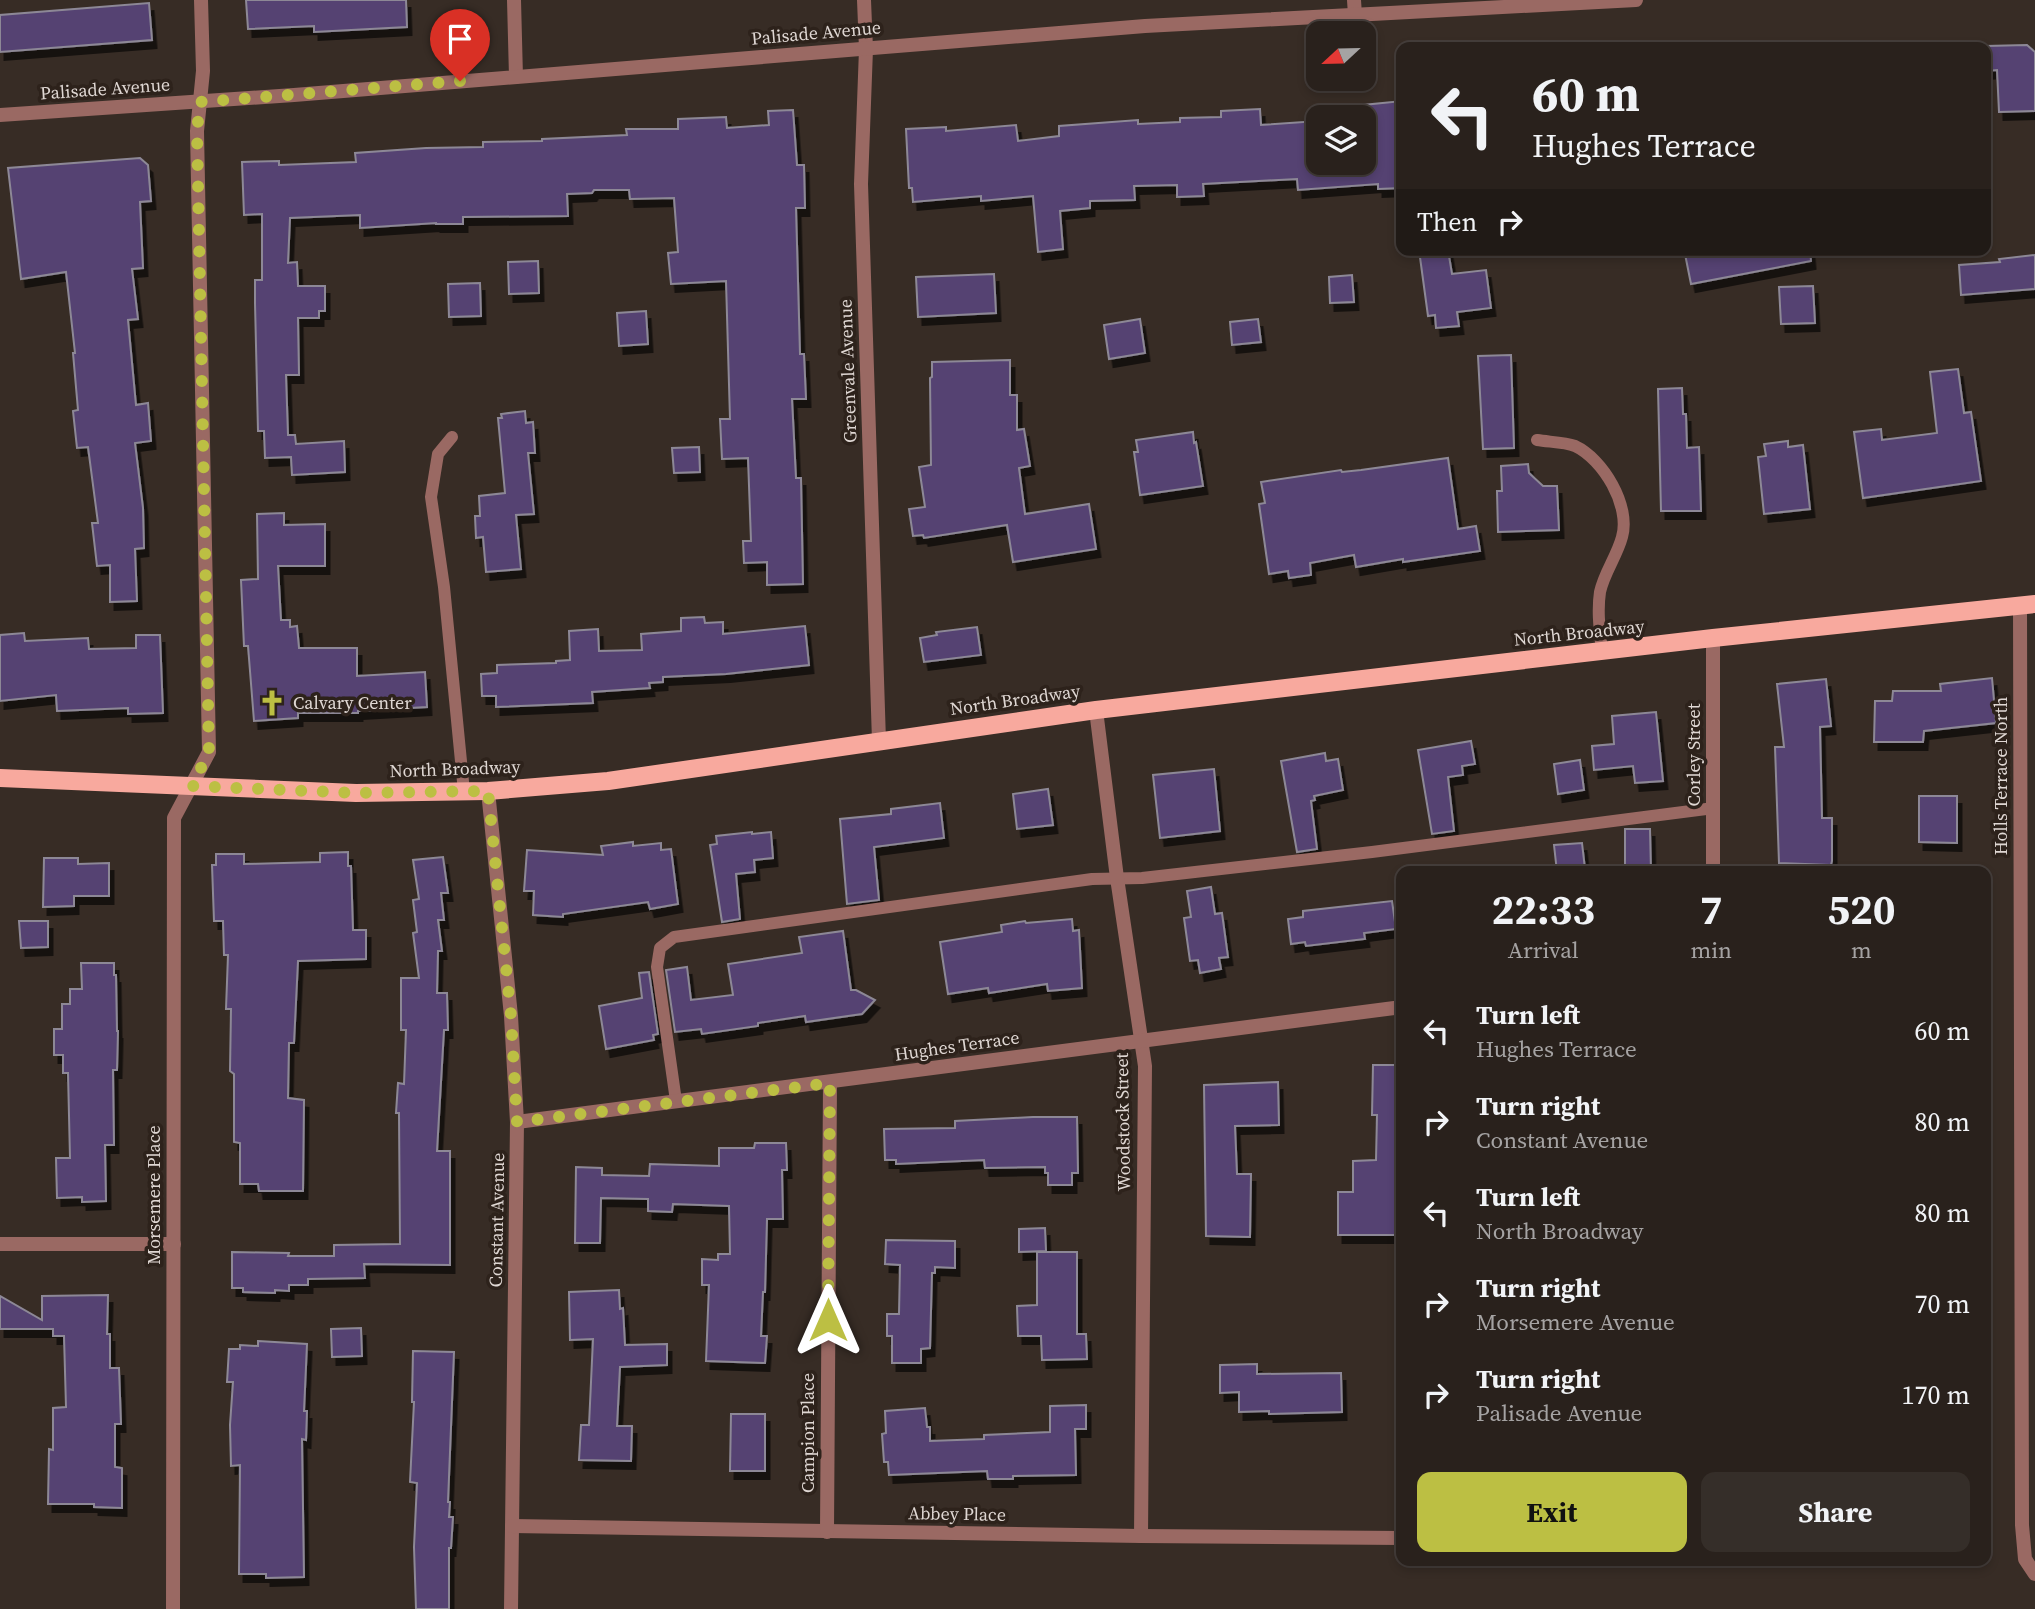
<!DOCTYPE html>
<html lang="en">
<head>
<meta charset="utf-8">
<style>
	:root { --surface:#29211c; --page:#352e29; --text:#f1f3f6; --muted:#a5a3a3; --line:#453e3b; --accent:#bcbf43 }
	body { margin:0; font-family:"Source Serif 4",serif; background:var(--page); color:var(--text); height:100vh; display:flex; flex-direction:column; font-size:26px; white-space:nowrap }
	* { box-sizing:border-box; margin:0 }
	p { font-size:23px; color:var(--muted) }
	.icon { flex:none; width:38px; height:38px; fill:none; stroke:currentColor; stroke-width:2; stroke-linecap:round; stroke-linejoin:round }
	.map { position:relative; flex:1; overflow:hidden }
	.panel { position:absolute; left:1396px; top:866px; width:595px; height:700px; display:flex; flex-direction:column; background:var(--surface); border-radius:14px; box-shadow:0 4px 10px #0003,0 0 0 2px var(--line) }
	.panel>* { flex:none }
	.banner { position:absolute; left:1396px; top:42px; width:595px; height:214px; border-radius:14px; box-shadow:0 4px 10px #0003,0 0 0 2px var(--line); background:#29211c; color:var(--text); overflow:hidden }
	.needle { width:46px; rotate:248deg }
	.controls { position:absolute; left:1306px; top:21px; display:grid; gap:14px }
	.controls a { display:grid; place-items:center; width:70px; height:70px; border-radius:14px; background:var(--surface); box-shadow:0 4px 10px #0003,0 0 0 2px var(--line); font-size:35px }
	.pin { position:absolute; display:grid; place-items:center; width:60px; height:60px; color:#fff; margin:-72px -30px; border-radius:50% 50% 50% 0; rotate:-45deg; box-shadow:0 0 7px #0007 }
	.pin .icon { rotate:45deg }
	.me { position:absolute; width:77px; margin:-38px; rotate:0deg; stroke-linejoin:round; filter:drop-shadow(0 0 5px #0008) }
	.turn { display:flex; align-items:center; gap:24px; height:147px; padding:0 21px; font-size:32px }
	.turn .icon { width:91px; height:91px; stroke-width:2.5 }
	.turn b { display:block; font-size:49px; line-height:60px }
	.then { display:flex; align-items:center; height:66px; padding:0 21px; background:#0003; gap:14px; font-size:26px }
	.eta { display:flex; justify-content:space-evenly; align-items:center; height:119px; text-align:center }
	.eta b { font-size:42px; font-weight:700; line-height:49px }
	.action { display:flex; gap:14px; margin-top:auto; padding:14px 21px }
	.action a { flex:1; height:80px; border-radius:14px; background:var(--accent); color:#111; font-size:28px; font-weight:700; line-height:80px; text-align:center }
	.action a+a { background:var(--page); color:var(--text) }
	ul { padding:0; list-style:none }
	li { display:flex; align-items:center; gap:21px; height:91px; padding:0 21px }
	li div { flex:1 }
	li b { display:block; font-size:26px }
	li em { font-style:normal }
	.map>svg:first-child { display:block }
</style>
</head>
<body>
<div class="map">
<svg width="2035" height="1609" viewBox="0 0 2035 1609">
	<defs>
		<filter id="shadow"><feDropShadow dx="4.5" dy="8" stdDeviation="0" flood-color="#0009"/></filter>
	</defs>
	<rect width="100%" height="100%" fill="#372c25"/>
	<g fill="#544272" stroke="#8d8896" stroke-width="2" filter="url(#shadow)">
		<polygon points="246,0 406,0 407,27 314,32 314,26 248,29"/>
		<polygon points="149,3 152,40 0,52 0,15"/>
		<polygon points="2027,45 2035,52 2035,111 1999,112 1997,70 1986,71 1986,46"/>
		<polygon points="1402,101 1402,188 1378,189 1378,184 1298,190 1297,179 1203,184 1204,196 1177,197 1177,185 1134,186 1135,200 1090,201 1090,208 1060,211 1063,249 1038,252 1033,196 981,201 981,196 913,202 912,188 909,188 906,129 946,127 946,131 1016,125 1018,141 1059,136 1059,126 1138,120 1138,124 1180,122 1180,118 1221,117 1221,111 1260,109 1261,125 1318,121 1318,163 1363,163 1363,105"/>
		<polygon points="793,110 797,165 804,165 805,208 796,208 800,354 804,354 806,399 792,399 796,478 801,478 803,584 767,585 767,562 744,563 743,541 751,541 748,458 722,459 720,419 730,419 726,281 671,284 668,253 678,252 674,198 630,199 629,190 594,190 592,193 567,194 568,216 463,217 463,224 436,224 436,223 360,228 360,215 290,218 288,263 297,262 298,286 325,286 325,311 319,311 319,318 298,318 299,375 286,375 288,435 295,435 296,444 344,441 345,472 292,475 291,457 265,458 264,431 258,431 255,303 255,280 262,280 262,214 244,215 242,162 279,161 279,165 356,162 355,153 426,148 483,147 483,142 542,141 542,139 627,135 626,129 678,129 678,119 726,117 727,128 769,125 768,111"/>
		<polygon points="140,158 148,165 151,201 140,202 143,268 132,269 138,319 128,320 136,405 148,403 151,441 135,443 143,508 144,548 135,549 137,601 110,602 110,565 97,566 92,523 98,523 88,447 77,448 73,411 78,410 73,353 75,353 66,272 21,279 8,168"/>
		<polygon points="1419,250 1448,250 1452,274 1486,270 1491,308 1457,312 1459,326 1436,328 1435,315 1428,316"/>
		<polygon points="1707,250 1810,250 1811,261 1691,284 1685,254"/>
		<polygon points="2035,255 2035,289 1961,295 1959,265 2000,262 1999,259"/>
		<polygon points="538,261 539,293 509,294 508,262"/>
		<polygon points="994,274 996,313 918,317 916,277"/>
		<polygon points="1352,275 1354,302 1330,303 1329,277"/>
		<polygon points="480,283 481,316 449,317 448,284"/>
		<polygon points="1813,286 1815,323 1781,324 1779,287"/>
		<polygon points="646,311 648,344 619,346 617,313"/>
		<polygon points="1140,319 1145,353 1109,359 1104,325"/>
		<polygon points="1258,319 1261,342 1232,345 1230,322"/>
		<polygon points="1511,355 1514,448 1483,449 1478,356"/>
		<polygon points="1010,360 1010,395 1017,395 1017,430 1024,429 1030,466 1019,468 1025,514 1089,504 1096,549 1013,562 1007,525 924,538 923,535 913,536 909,509 925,507 919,467 931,465 930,378 932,377 932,362"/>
		<polygon points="1958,369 1964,413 1971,412 1981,481 1863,498 1854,432 1881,429 1882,440 1937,433 1930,372"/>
		<polygon points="1682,388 1683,414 1686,414 1687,448 1699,447 1701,511 1661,511 1658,389"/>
		<polygon points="525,411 526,423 533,422 535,453 528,453 534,514 516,515 521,569 486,572 483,537 476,538 475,516 480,516 479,496 505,493 498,418 502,418 501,414"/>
		<polygon points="1193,432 1194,443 1196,442 1203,486 1140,495 1134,452 1138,452 1136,440"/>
		<polygon points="1788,441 1788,447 1803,445 1810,509 1764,514 1758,457 1766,456 1764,444"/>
		<polygon points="699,447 700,472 674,473 672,448"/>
		<polygon points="1448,458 1458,529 1476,526 1480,551 1403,562 1403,559 1356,567 1354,555 1310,563 1311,575 1289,578 1288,571 1269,574 1259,504 1265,503 1261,482 1341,470 1342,472 1361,470"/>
		<polygon points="1528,464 1529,473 1543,486 1557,486 1559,530 1498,532 1497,491 1502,491 1501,466"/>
		<polygon points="284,513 284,525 325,524 325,566 278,566 281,620 290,620 290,627 297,626 299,648 357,648 357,676 425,672 427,707 358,711 358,713 298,713 298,718 254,721 248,646 244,646 241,580 258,579 257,514"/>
		<polygon points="704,617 705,623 723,622 723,634 805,626 809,665 726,674 663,677 663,682 649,683 650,688 592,692 593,703 496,707 496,696 482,696 481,674 497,673 497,665 556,663 556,661 570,660 569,631 598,629 599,651 642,650 641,634 681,631 681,618"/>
		<polygon points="977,627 981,655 924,662 920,638 937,635 936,632"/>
		<polygon points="24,633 25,641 88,638 89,649 136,648 136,635 160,635 163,713 128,714 128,708 57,711 56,695 0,701 0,635"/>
		<polygon points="1992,678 1996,723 1924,731 1923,742 1874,742 1875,701 1892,701 1893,691 1941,691 1940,684"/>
		<polygon points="1826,679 1831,726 1820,727 1822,818 1832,818 1832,861 1831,865 1779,863 1775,747 1784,747 1777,684"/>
		<polygon points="1656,712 1663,781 1635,783 1633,766 1594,770 1592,746 1614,744 1612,716"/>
		<polygon points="1471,741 1475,764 1462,766 1463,775 1448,777 1454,831 1432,834 1418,750"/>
		<polygon points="1325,753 1326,761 1338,759 1343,790 1314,796 1315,800 1311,801 1317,849 1297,852 1281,761"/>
		<polygon points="1580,760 1584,790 1558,794 1554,764"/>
		<polygon points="1214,769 1220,831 1160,838 1153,775"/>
		<polygon points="1048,789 1053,825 1017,829 1013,794"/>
		<polygon points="1919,796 1957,796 1957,843 1919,842"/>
		<polygon points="940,803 944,838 874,847 879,900 847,904 840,819 891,814 891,809"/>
		<polygon points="1625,829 1650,829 1651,872 1625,872"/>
		<polygon points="752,832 752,834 771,832 773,858 754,860 755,872 736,874 740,919 722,922 710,845 717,844 716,836"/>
		<polygon points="633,842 633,846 661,843 661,850 671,849 678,904 650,909 648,902 563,914 563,917 533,915 534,891 524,891 527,850 603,855 601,846"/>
		<polygon points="1582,843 1585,869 1557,872 1554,845"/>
		<polygon points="348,852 348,866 351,866 353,930 366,930 366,959 298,961 294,1043 289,1043 288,1098 304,1100 303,1191 259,1191 258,1184 240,1184 240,1143 234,1142 234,1074 230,1071 231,1009 226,1009 228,955 224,955 223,921 214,921 212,865 216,865 216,854 244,854 244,864 320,862 320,853"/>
		<polygon points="443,857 448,893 441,893 444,920 438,920 442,951 438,951 437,993 447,993 448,1030 444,1030 437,1151 450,1151 450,1265 364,1264 365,1278 308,1279 308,1285 289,1285 289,1291 275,1290 275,1293 243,1292 243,1288 232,1288 232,1252 289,1253 288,1256 334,1256 334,1245 400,1244 399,1113 396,1113 398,1083 404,1084 406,1030 401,1030 401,978 419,978 413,933 417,932 413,900 419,899 413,860"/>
		<polygon points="44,858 78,858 78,864 109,863 109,896 74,896 74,906 43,907"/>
		<polygon points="1211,887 1215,914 1222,913 1228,957 1219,958 1221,969 1200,973 1198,960 1190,961 1184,918 1191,917 1187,891"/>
		<polygon points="1392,901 1396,929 1364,933 1365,939 1306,946 1305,942 1291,944 1288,919 1303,917 1303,911"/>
		<polygon points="1072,919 1073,931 1079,930 1082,988 1048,991 1047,984 989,993 988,988 948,994 940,942 1002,932 1001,925 1025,921 1026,923"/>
		<polygon points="19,921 48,921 48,947 21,948"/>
		<polygon points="843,931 851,990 856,990 875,1000 862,1014 806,1022 805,1016 758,1023 758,1026 702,1034 701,1029 675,1032 666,970 687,967 691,1000 733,995 728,964 802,953 799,937"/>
		<polygon points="81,963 114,963 114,975 116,975 117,1031 118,1031 117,1070 113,1070 114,1145 105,1145 106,1201 82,1202 82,1197 57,1198 56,1158 70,1158 68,1073 63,1073 63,1055 54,1055 54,1029 62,1029 62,1004 70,1004 70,989 82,989"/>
		<polygon points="649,972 658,1034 653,1035 654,1040 606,1049 599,1006 642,998 639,973"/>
		<polygon points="1373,1065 1402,1065 1400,1160 1402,1160 1402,1235 1338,1235 1338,1192 1353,1192 1353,1161 1376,1160 1377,1115 1372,1115"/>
		<polygon points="1278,1082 1279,1125 1235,1126 1237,1174 1251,1174 1250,1237 1206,1236 1204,1085"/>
		<polygon points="1033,1117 1077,1117 1078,1173 1072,1173 1072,1185 1048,1185 1048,1173 1045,1173 1045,1167 985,1168 984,1160 896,1164 896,1160 885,1160 884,1129 955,1128 955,1121"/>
		<polygon points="755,1143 786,1143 787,1170 782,1170 783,1219 767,1219 765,1292 763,1292 761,1336 767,1336 765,1363 706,1361 709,1285 702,1285 702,1259 718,1260 718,1254 730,1254 729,1206 673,1204 672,1212 648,1211 648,1199 601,1198 600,1243 575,1243 576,1167 602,1168 602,1175 649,1176 650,1164 719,1166 719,1148 754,1148"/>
		<polygon points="1045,1228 1046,1251 1019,1252 1019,1229"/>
		<polygon points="886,1240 955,1241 955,1268 935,1267 935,1273 932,1273 930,1348 921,1349 921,1363 892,1363 892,1336 887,1336 887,1314 899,1314 900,1265 885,1264"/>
		<polygon points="1037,1252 1077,1252 1077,1334 1086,1334 1087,1359 1042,1360 1041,1336 1018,1336 1017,1306 1037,1305"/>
		<polygon points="619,1290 620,1309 623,1308 625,1345 667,1344 667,1365 620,1367 617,1426 632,1426 631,1461 579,1460 581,1425 589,1425 593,1339 570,1340 569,1292"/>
		<polygon points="108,1295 107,1334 110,1334 110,1368 119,1368 121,1424 115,1424 115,1467 122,1468 122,1508 94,1507 94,1504 48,1504 49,1449 53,1450 53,1408 66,1407 64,1336 53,1336 53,1329 0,1329 0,1296 42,1320 42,1296"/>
		<polygon points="361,1328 362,1356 332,1357 331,1329"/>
		<polygon points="258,1341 307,1344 304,1411 307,1411 306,1440 302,1439 304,1577 266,1578 266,1574 239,1574 240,1465 231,1466 230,1425 233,1382 227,1382 229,1349 240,1349 240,1345 258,1346"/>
		<polygon points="413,1351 454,1352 448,1502 450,1502 449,1517 453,1517 451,1548 449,1548 449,1609 416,1609 414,1547 417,1483 410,1482 414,1402 412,1402"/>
		<polygon points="1257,1364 1257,1374 1341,1373 1342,1412 1269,1414 1269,1411 1239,1412 1239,1392 1220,1393 1220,1365"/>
		<polygon points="1086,1405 1086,1429 1075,1429 1076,1475 1013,1476 1013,1479 988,1479 987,1471 889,1475 888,1462 884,1462 882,1434 886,1433 885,1411 925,1408 927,1427 930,1427 930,1441 984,1439 984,1435 1050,1432 1050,1406"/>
		<polygon points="731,1414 765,1414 765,1471 730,1471"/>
	</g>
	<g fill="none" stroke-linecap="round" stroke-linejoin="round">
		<g stroke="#9a6963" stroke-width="12">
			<polyline points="452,437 438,454 431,497 444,587 464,792"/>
			<path d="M1537 440C1549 442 1564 442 1575 446 1603 459 1631 506 1622 537 1617 556 1604 573 1600 592 1597 612 1600 632 1602 652"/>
			<polyline points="676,1101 657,967 660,948 674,937 1092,879 1142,878 1372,852 1714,808"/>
		</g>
		<g stroke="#9a6963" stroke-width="14">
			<polyline points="514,0 516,77"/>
			<polyline points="864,0 866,49 861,184 879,741"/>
			<polyline points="1354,0 1355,15"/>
			<polyline points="2020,605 2022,1525 2025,1559 2035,1574"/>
			<polyline points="1713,638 1713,872"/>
			<polyline points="1096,710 1117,878 1145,1066 1141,1536"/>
			<polyline points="488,791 511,1016 517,1122 511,1609"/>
			<polyline points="517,1122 1402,1007"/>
			<polyline points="0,1244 174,1244"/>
			<polyline points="512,1526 1141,1536 1402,1538"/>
			<polyline points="827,1532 830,1082"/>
			<polyline points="173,1609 174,818 209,752 197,131 203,71 201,0"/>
		</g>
		<polyline stroke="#9a6963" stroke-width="14" points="0,115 294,95 1145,26 1636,0"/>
		<polyline stroke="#f8a99e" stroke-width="18" points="0,778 356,793 488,791 608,781 1096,710 1713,638 2035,604"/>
	</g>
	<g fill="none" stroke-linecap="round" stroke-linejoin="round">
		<polyline stroke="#bcbf43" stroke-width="12" stroke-dasharray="0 21.6" points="460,81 200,102 197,131 209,752 192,786 356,793 488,791 511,1016 517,1122 830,1083 828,1320"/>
	</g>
	<defs>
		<g id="church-bare" transform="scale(2.1)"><path d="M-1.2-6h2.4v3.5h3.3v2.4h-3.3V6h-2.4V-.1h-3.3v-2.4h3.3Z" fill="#bcbf43" stroke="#2d221b" stroke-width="2.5" paint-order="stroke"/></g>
	</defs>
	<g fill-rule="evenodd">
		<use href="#church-bare" x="272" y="703"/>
	</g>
	<g text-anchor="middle" stroke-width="7" stroke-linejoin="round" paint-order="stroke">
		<g font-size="18" fill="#dfd7d3" stroke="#2d221b">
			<text transform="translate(816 33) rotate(-5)" y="6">Palisade Avenue</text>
			<text transform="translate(105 89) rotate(-4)" y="6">Palisade Avenue</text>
			<text transform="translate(848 371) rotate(-92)" y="6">Greenvale Avenue</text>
			<text transform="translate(1579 633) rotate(-6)" y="6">North Broadway</text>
			<text transform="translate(1015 700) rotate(-8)" y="6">North Broadway</text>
			<text transform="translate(1694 755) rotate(-90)" y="6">Corley Street</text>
			<text transform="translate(455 769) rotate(-2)" y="6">North Broadway</text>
			<text transform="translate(2001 776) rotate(-90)" y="6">Holls Terrace North</text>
			<text transform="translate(957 1046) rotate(-8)" y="6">Hughes Terrace</text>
			<text transform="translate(1123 1122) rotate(-91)" y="6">Woodstock Street</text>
			<text transform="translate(154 1195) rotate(-90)" y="6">Morsemere Place</text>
			<text transform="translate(497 1220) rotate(-89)" y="6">Constant Avenue</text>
			<text transform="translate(808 1433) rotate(-90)" y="6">Campion Place</text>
			<text transform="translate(957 1514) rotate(1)" y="6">Abbey Place</text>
		</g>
		<g font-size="18" fill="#dfd7d3" stroke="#2d221b" text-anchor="start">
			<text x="293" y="709">Calvary Center</text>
		</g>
	</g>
</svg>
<div class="controls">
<a><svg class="needle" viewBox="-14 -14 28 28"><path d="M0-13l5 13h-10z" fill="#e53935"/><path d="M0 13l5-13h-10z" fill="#a5a3a3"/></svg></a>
<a><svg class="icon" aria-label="layers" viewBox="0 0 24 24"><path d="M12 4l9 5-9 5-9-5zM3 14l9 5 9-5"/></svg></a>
</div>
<div class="pin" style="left:460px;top:81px;background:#d93025"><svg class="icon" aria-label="arrive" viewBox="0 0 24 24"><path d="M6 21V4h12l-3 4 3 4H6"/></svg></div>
<svg class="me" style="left:828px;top:1320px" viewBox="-20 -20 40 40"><path d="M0-17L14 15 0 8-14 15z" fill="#bcbf43" stroke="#fff" stroke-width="4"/></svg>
<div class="banner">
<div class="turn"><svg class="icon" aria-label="left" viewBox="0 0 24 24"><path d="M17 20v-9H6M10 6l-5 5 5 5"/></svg><div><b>60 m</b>Hughes Terrace</div></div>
<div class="then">Then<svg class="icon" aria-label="right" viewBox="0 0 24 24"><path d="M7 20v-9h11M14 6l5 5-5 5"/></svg></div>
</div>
<section class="panel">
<div class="eta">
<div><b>22:33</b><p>Arrival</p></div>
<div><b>7</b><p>min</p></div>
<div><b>520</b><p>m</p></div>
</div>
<ul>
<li><svg class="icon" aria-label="left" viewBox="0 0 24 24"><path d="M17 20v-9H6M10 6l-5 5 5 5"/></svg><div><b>Turn left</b><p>Hughes Terrace</p></div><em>60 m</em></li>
<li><svg class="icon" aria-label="right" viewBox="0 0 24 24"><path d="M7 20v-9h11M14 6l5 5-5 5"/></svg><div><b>Turn right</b><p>Constant Avenue</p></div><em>80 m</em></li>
<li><svg class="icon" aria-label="left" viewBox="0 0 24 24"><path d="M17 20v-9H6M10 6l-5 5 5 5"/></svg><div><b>Turn left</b><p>North Broadway</p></div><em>80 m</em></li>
<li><svg class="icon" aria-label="right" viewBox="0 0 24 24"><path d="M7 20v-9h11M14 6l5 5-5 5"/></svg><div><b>Turn right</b><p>Morsemere Avenue</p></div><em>70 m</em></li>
<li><svg class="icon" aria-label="right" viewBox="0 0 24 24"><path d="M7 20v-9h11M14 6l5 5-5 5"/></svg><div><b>Turn right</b><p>Palisade Avenue</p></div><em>170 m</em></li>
</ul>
<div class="action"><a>Exit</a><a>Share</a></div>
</section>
</div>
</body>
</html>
